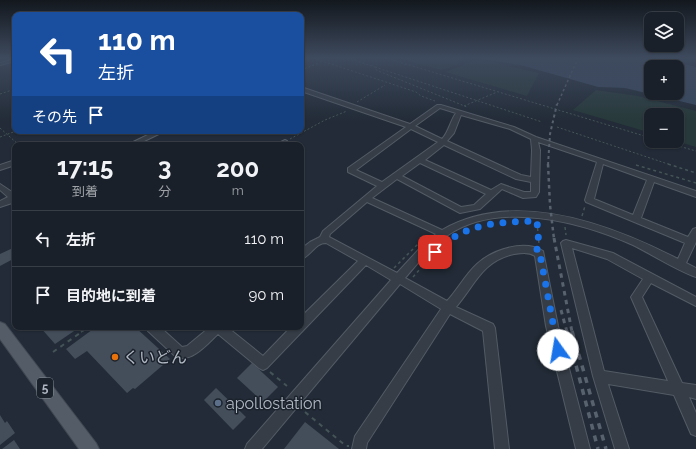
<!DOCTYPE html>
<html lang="ja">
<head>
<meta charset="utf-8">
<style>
	:root { --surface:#1a2029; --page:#232831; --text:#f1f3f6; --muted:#9fa3a8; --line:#383e46 }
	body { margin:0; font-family:Raleway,"Noto Sans JP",sans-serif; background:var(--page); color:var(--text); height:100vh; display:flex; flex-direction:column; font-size:15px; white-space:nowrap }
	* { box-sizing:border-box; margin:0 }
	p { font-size:13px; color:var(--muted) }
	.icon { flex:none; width:22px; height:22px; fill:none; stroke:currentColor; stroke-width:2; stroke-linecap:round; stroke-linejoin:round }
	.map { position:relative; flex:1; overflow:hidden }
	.sheet { position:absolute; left:12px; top:142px; width:292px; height:188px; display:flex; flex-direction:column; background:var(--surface); border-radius:8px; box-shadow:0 1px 3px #0004,0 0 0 1px var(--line) }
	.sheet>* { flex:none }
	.guide { position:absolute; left:12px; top:12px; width:292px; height:122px; border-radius:8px; box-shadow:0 1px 3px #0004,0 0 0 1px var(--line); background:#1a4fa0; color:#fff; overflow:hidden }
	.tools { position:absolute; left:644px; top:12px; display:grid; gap:8px }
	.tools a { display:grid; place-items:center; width:40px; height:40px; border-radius:8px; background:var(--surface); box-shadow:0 1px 3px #0004,0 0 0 1px var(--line); font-size:20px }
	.pin { position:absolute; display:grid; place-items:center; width:34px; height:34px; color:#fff; margin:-17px; border-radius:8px; box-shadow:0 2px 6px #0006 }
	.me { position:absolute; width:44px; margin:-22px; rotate:347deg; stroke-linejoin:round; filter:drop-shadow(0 0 3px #0008) }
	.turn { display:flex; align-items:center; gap:14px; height:84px; padding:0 20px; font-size:18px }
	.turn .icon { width:52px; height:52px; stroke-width:2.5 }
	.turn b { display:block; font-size:28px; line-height:34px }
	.then { display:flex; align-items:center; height:38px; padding:0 20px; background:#0003; gap:8px; font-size:15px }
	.eta { display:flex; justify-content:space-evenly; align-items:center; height:68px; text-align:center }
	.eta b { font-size:24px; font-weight:700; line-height:28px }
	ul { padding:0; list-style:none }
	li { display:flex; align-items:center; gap:12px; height:56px; padding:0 20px; border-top:1px solid var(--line) }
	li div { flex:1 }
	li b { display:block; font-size:15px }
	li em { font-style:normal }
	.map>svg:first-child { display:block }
</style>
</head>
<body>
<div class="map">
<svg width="696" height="449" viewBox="0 0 696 449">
	<rect width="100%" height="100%" fill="#222b37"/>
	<g fill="#27393a">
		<polygon points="399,58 466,58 449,68 440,70"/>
		<polygon points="474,61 491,62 539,73 527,96 445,72"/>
		<polygon points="596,90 638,96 696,111 696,147 676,141 677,115 651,115 651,133 573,110"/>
	</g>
	<path fill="#39485f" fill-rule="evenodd" d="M478 58H657L696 67V105L625 88 598 87 521 65ZM651 67H677V93H651Z"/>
	<g fill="#444e5b">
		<polygon points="15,247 15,258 0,266 0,254"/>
		<polygon points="40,327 80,327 55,344"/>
		<polygon points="96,327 135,327 170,359 135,389 133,388 127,393 87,351 75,359 66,349"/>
		<polygon points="252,363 278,387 263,402 237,378"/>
		<polygon points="216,388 246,417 233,430 204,400"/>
		<polygon points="0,415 5,423 7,421 15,433 0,445"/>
		<polygon points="305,422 339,449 284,449"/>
		<polygon points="14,440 20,449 2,449"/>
	</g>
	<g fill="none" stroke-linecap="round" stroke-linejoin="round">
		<g stroke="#535b65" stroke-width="2">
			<g id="minor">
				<polygon points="15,59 15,61 0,65 0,63"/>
				<path d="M301 87 410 124 437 105H441L514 127 536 137 696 191V197L654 182 641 218 688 237 693 229 696 228V242L686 263 696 268V277C676 270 653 255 633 245 581 222 500 200 448 235 431 246 419 262 405 278L447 301C458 289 465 275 477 264 492 250 524 239 543 251L558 326 590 449H576L546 326 535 256C529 252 522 253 514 254 482 261 475 285 456 307L493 324 495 328 509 449H495L483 331 450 314 367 443 366 449H352L355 436 441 309 400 284 262 449H245L247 444 391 280 366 265 267 368 263 370 259 368 218 334C207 344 192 363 176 357L148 331 146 327H160L182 347 187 346 210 327H227L263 356 291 327H301V317L358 261 326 243C315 243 311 256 301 259V249L310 242 320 237 323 231 377 186 348 172V168L406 127 301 91ZM440 108 456 113C450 121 449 132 442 139L415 126ZM461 115 510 129 531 139 532 150 531 177 521 175 447 141 454 133ZM411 129 438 142 382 182 356 170ZM538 142 597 162 585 200 586 202 685 243 678 259C610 224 515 188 442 230L372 198 397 179 460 213 480 209 502 189 523 198 536 197 539 192 540 150ZM444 145 516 179 531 182V192H524L501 184 491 190 425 160ZM420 163 486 194 474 205 461 207 402 176ZM603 164 647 180 633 215 594 199ZM367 202 436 234 421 247 397 273 329 237 330 234Z"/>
				<polygon points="156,131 165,131 136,145 127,145"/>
				<polygon points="285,140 287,141 287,143 275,145"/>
				<polygon points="15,160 15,165 0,170 0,165"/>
				<polygon points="0,184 15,194 15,202 0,207 0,201 8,197 0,190"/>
				<path d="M566 240 613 253 696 297V306L651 283 642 297 682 383 696 385V399L689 397 696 413V436L691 434 674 395 608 384 629 449H615L593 376 561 243 563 241ZM572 248 607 259 643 279 631 297 668 381 604 371Z"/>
			</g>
		</g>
		<g stroke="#3f4651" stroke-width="2">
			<polygon id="major" points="0,322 5,324 96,443 99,449 79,449 0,339"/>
		</g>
		<g stroke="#445457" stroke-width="1" stroke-dasharray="2 2" stroke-linecap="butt">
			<polyline points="313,58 416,92 421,96 435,101"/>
			<polyline points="347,58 375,67 376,70 467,107"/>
			<polyline points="386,58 651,138"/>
			<polyline points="375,67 542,122"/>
			<polyline points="301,70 319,63"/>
			<polyline points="0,94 15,89"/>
			<polyline points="357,102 385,85"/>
			<polyline points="464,106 497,92"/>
			<polyline points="557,127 671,165"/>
			<polyline points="0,128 19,145"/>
			<polyline points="0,137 16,131"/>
			<polyline points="290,139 325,120 347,111"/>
			<polyline points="661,141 696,151"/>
		</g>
		<g stroke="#445457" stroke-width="1.5" stroke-dasharray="3 3" stroke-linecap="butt">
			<polyline points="668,164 696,173"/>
			<polyline points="636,165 696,183"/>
			<polyline points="582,216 585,206"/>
			<polyline points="537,222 539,244"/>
			<polyline points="565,227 566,235"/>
			<polyline points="394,268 427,235"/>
			<polyline points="413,277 421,268"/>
			<polyline points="81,332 89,327"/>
		</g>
		<g stroke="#445457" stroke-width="2" stroke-dasharray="4.5 4.5" stroke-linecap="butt">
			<polyline points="53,352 83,331"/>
			<polyline points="270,372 287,386"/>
			<polyline points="305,412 346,446 349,446"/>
		</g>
		<use href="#minor" fill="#363d47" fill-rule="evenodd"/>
		<use href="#major" fill="#545c67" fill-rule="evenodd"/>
		<polyline stroke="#58616e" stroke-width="1.5" stroke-dasharray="2.5 2.5" stroke-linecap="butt" points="557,105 578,58"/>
		<polyline stroke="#58616e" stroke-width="2" stroke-dasharray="3 3" stroke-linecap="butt" points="548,165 550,134 557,104"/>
		<polyline stroke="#58616e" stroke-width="2.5" stroke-dasharray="3.5 3.5" stroke-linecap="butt" points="548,164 550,205 554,239"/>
		<g stroke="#58616e" stroke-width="3" stroke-dasharray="4.5 4.5" stroke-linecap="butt">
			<polyline points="554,238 572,332"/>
			<polyline points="561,310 567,332"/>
		</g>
		<g stroke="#58616e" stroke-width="3.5" stroke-dasharray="6 6" stroke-linecap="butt">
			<polyline points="567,331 598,449"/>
			<polyline points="572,331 606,449"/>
		</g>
	</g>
	<linearGradient id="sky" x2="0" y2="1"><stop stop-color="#13181e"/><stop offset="0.48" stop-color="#3e4a5e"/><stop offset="1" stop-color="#3e4a5e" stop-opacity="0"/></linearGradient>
	<rect width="696" height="121" fill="url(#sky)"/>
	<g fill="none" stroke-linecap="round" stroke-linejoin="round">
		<path stroke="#1a73e8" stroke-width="7" stroke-dasharray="0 12.6" d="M435 252C464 223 498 222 537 221L539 246 536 251 540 254 558 350"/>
	</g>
	<circle fill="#e8710a" stroke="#1b222c" stroke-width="1.5" cx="115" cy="357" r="4"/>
	<circle fill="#5c6f8a" stroke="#1b222c" stroke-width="1.5" cx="218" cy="403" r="4"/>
	<g text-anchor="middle" stroke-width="3" stroke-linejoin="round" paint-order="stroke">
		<rect fill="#1b222c" stroke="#838b96" stroke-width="1" x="37" y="378" width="16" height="20" rx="3"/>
		<g font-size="12" font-weight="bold" fill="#b0b8c4">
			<text x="45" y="392">5</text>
		</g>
		<g font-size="16" fill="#b0b8c4" stroke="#1b222c" text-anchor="start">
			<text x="123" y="363">くいどん</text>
			<text x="226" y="409">apollostation</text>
		</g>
	</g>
</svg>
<div class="tools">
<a><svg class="icon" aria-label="layers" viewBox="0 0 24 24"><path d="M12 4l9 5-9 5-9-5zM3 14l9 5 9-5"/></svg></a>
<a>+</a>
<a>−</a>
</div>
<div class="pin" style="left:435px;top:252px;background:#d93025"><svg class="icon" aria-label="arrive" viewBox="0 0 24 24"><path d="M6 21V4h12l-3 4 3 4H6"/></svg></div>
<svg class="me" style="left:558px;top:350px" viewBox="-20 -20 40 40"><circle r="19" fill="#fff"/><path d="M0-13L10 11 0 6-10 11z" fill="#1a73e8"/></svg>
<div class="guide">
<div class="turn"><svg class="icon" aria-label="left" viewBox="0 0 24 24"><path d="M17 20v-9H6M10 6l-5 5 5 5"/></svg><div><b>110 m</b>左折</div></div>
<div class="then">その先<svg class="icon" aria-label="arrive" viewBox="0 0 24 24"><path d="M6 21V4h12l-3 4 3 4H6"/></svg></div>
</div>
<section class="sheet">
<div class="eta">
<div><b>17:15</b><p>到着</p></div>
<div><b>3</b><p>分</p></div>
<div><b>200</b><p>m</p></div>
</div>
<ul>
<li><svg class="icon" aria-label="left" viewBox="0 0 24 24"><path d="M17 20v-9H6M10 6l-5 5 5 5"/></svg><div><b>左折</b></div><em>110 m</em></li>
<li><svg class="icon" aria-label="arrive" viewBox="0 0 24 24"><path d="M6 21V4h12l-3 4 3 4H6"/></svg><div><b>目的地に到着</b></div><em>90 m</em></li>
</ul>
</section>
</div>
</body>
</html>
